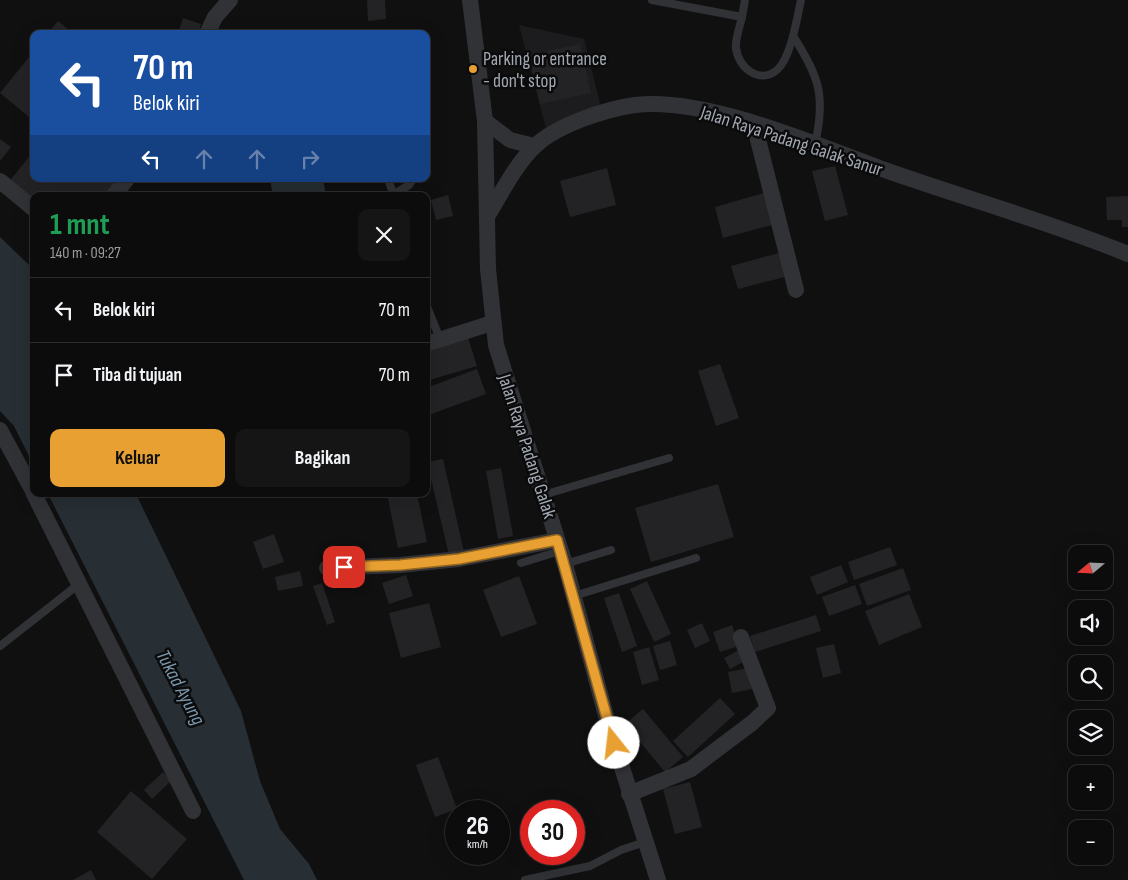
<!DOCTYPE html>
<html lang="id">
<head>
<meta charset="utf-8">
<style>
	:root { --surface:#0c0c0d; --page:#151516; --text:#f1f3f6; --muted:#9a9b9d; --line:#2c2c2e; --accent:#e8a032 }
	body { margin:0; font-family:"Sofia Sans Condensed",sans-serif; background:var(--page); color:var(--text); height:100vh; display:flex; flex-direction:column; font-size:19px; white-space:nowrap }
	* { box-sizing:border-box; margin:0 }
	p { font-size:16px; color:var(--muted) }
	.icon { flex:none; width:28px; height:28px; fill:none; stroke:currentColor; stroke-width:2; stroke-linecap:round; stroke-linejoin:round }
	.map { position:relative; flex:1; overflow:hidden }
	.sheet { position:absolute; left:30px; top:192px; width:400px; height:305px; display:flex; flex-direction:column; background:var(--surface); border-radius:10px; box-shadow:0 5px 20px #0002,0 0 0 1px var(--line) }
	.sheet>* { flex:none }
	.banner { position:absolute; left:30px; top:30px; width:400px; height:152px; border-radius:10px; box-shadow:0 5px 20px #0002,0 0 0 1px var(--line); background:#1a4fa0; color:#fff; overflow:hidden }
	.needle { width:32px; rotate:251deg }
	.controls { position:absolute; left:1068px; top:545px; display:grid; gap:10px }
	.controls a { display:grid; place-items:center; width:45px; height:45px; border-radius:10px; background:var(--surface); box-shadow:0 5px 20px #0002,0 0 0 1px var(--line); font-size:25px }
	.speed { position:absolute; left:445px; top:800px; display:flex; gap:10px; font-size:25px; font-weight:700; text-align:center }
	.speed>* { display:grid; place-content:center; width:65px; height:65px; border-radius:50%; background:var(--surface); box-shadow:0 5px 20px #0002,0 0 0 1px var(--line); line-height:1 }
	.speed small { font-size:12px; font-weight:400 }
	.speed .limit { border:8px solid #d22; background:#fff; color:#111 }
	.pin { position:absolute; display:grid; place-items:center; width:42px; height:42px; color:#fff; margin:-21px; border-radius:10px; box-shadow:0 2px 8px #0006 }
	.me { position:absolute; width:55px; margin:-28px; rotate:344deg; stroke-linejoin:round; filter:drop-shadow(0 0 4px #0008) }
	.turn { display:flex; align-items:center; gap:18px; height:105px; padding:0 20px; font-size:22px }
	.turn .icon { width:65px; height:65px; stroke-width:2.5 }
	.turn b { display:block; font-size:35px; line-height:42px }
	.lanes { display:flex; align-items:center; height:48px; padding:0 20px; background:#0003; justify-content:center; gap:25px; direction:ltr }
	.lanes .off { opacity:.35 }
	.round { display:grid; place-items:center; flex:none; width:52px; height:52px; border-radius:10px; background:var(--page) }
	.summary { display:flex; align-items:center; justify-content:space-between; height:85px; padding:0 20px }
	h1 { font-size:30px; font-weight:700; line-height:38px; color:#1e9e55 }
	.button { display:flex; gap:10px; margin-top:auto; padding:10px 20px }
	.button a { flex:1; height:58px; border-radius:10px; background:var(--accent); color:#111; font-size:20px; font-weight:700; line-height:58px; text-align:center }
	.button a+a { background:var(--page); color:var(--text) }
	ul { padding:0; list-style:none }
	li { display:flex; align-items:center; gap:15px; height:65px; padding:0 20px; border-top:1px solid var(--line) }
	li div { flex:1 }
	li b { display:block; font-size:19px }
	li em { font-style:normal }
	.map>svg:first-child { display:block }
</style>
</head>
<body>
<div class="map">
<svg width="1128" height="880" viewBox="0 0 1128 880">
	<rect width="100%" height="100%" fill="#101011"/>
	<polygon fill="#1c1c1e" points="519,25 584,39 602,112 547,132"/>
	<g fill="#272f34">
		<polygon points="270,179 323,179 326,196 273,196"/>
		<polygon points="0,237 29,265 34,275 34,466 14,426 0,411"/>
		<polygon points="48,494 136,494 241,711 260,781 280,829 309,864 317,880 244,880"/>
	</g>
	<g fill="#232325">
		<polygon points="367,0 385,0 386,19 368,21"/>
		<polygon points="183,18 201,24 198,34 178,34"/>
		<polygon points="58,21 74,34 47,34"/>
		<polygon points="580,44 591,93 540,104 529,55"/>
		<polygon points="34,51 34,121 0,93"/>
		<polygon points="0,139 11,147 0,161"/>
		<polygon points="33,152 34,179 117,179 103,196 34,196 34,204 8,183"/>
		<polygon points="835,166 848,215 825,221 812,171"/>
		<polygon points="607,168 616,205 570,217 560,181"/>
		<polygon points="764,193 772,225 723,238 715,207"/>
		<polygon points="448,195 453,216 436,220 431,200"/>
		<polygon points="1128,196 1128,227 1122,227 1122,220 1107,220 1106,197"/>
		<polygon points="779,253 785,277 738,289 731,266"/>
		<polygon points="468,338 477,366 426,381 426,351"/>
		<polygon points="720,364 739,418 716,426 698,371"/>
		<polygon points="477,369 486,394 426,416 426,388"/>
		<polygon points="443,459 464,552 449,555 427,462"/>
		<polygon points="501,468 513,536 498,539 486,471"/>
		<polygon points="718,484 734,537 651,562 635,508"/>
		<polygon points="387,494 417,494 427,542 398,548"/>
		<polygon points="274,534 284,562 263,569 253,542"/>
		<polygon points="890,547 897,565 854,580 848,562"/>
		<polygon points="841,565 848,582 817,595 810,577"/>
		<polygon points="903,568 911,590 867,606 859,584"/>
		<polygon points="300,571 303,586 278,591 275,577"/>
		<polygon points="406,575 413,596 389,604 382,583"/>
		<polygon points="519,576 537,624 501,637 483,590"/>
		<polygon points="647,581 671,634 654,642 630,589"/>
		<polygon points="322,583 335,622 327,625 313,586"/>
		<polygon points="855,585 862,604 829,616 822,597"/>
		<polygon points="619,593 637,646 622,652 604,598"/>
		<polygon points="909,594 922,627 879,645 865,611"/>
		<polygon points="429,603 441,647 401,658 389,613"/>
		<polygon points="816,615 821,631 755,652 750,636"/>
		<polygon points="702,623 710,641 695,648 687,630"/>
		<polygon points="732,625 739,646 720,652 713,632"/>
		<polygon points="670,641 677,665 660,670 653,646"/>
		<polygon points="834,644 841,673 823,678 816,648"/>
		<polygon points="649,647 659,680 642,685 633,652"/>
		<polygon points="739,650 745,661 730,669 724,658"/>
		<polygon points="748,668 752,689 732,693 728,672"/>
		<polygon points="720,698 735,714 688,757 673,741"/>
		<polygon points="643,709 683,757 665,772 625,724"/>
		<polygon points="438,757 457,809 435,817 416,765"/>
		<polygon points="163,772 171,781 152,799 144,790"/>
		<polygon points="690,782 702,827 675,834 663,789"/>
		<polygon points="131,791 187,839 152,879 97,832"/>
		<polygon points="91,870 96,880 73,880"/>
	</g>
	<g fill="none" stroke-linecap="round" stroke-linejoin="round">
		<g stroke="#313236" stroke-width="8">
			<polyline points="652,0 742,17 745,0"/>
			<path d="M742 17C740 26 735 39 736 48 738 67 759 85 777 70 791 58 797 18 801 0"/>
			<path d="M793 36C819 76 826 96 815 144"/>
			<polyline points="388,179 394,196"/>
			<polyline points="393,195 409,185 413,179"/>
			<polyline points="426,304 440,339"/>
			<polyline points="543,495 669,458"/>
			<polyline points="521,563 560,551"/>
			<polyline points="565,564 611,550"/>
			<polyline points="574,596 696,558"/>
			<polyline points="0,646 79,584"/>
			<polyline points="525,880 590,866 621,850 645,842"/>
		</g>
		<g stroke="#313236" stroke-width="16">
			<polyline points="470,0 485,121 488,269 496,345 565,564 609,727 658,880"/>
			<polyline points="207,34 215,17 230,0"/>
			<polyline points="485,121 510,140 534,146"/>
			<polyline points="754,124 796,290"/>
			<polyline points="0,181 34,209"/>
			<polyline points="113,196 127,179"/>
			<path d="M488 215C500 195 518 161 535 146 557 125 606 109 635 105 704 96 816 145 882 169 964 198 1047 221 1128 254"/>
			<polyline points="426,344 492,323"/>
			<polyline points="0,430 34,493"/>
			<polyline points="34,494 193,811"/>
			<polyline points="327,568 400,565 459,559 557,540"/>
			<polyline points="629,794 691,769 752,723 768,708 741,637"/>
		</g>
	</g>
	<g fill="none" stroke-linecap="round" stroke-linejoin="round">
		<g stroke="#976820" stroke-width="12">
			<polyline id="route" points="344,567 400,565 459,559 557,540 614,743"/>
		</g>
		<use href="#route" stroke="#e8a032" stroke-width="9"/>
	</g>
	<circle fill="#e8a032" stroke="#0b0b0c" stroke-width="2" cx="473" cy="69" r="5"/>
	<g text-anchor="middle" stroke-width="5" stroke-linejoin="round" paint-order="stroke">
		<g font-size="19" fill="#a2a8b2" stroke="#0b0b0c" text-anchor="start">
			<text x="483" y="65">Parking or entrance<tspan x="483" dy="22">- don't stop</tspan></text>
		</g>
		<g font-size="19" fill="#a2a8b2" stroke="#0b0b0c">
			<text transform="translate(792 140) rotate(18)" y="7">Jalan Raya Padang Galak Sanur</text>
			<text transform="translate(528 446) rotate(72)" y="7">Jalan Raya Padang Galak</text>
		</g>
		<g font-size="20" font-style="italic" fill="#7a97ac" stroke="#0b0b0c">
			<text transform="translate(181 687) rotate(62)" y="7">Tukad Ayung</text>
		</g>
	</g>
</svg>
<div class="controls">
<a><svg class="needle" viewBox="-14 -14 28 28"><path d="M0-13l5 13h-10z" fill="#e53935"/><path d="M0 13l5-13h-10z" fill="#9a9b9d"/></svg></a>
<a><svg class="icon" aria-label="sound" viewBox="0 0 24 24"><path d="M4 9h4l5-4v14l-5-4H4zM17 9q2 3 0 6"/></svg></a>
<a><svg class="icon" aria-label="search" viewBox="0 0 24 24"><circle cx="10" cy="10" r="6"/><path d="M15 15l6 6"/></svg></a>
<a><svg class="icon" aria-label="layers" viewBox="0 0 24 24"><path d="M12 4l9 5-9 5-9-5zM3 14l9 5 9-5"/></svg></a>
<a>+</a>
<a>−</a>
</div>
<div class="speed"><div>26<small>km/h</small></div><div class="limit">30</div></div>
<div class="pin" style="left:344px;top:567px;background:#d93025"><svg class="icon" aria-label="arrive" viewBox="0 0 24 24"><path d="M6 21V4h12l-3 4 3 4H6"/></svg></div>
<svg class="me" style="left:614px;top:743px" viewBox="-20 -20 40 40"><circle r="19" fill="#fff"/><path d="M0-13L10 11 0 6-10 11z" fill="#e8a032"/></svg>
<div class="banner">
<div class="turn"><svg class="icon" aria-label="left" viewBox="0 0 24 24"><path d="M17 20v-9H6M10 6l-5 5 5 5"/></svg><div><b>70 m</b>Belok kiri</div></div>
<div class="lanes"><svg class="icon" aria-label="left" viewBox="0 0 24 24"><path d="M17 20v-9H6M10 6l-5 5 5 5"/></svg><svg class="icon off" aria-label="ahead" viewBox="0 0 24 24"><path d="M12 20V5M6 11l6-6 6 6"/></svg><svg class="icon off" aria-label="ahead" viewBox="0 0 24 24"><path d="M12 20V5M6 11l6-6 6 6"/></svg><svg class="icon off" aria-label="right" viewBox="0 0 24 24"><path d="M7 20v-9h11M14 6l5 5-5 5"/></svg></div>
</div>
<section class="sheet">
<div class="summary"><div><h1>1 mnt</h1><p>140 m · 09:27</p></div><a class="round"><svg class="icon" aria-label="close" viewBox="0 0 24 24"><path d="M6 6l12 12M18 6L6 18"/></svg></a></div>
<ul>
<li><svg class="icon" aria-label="left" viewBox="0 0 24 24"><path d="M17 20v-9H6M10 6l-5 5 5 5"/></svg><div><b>Belok kiri</b></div><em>70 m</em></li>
<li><svg class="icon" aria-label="arrive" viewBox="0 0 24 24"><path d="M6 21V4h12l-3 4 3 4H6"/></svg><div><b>Tiba di tujuan</b></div><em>70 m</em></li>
</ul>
<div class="button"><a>Keluar</a><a>Bagikan</a></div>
</section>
</div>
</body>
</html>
